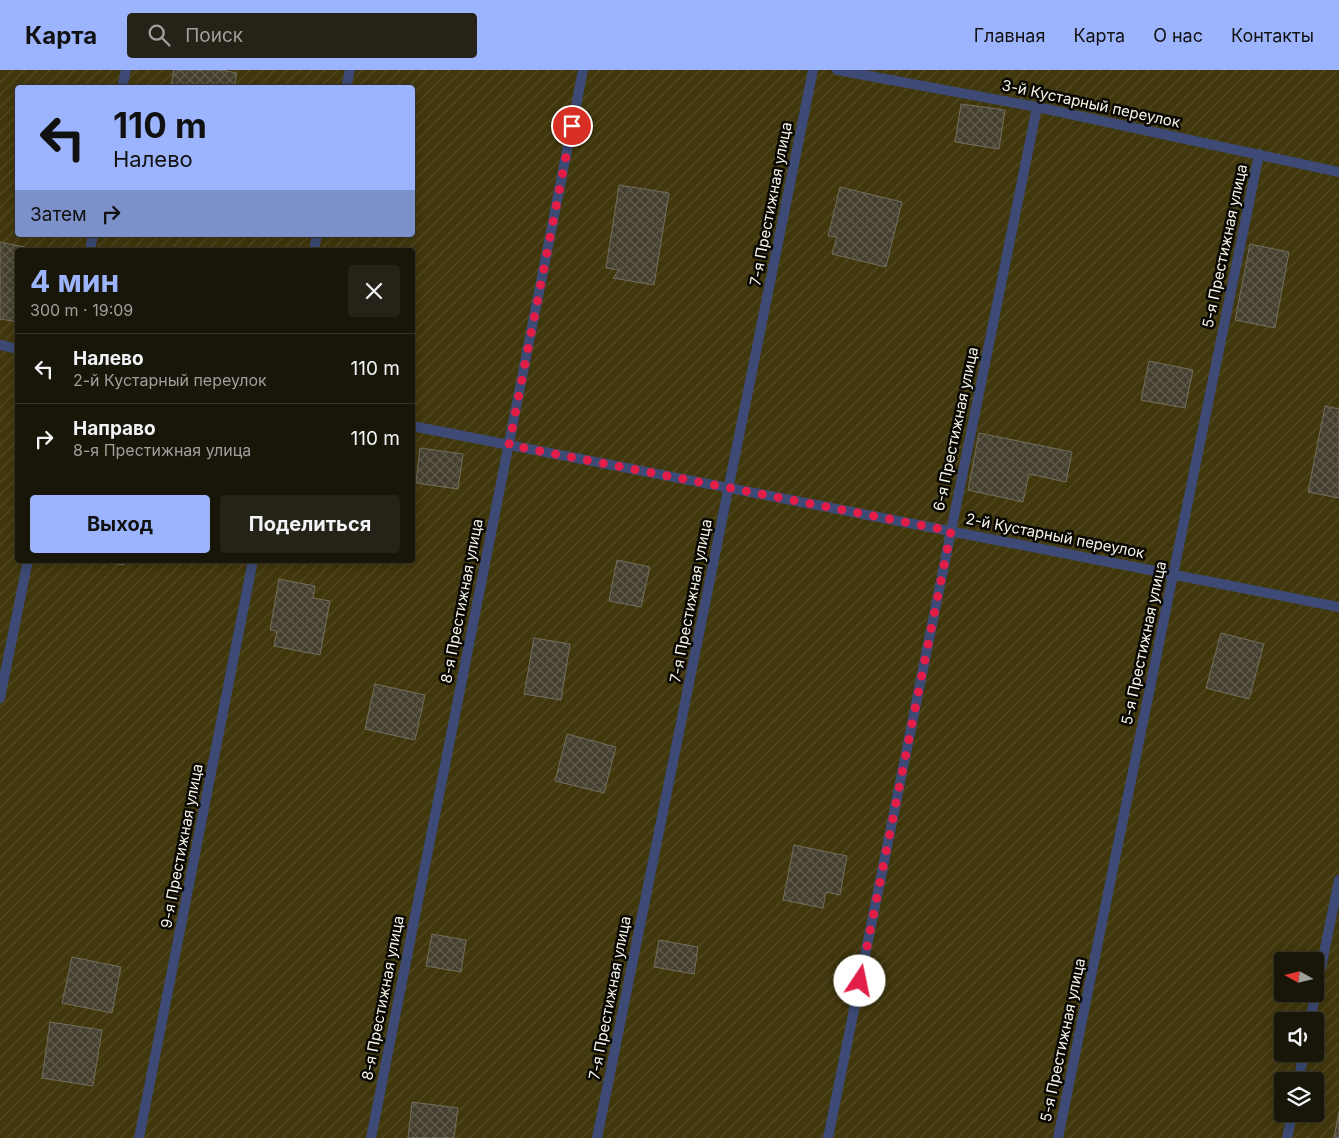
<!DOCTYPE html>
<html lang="ru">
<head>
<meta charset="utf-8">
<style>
	:root { --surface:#181509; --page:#252217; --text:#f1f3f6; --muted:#9f9f9c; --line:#36342a; --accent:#9cb4fd }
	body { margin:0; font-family:Inter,sans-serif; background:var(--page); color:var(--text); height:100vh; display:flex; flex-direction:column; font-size:19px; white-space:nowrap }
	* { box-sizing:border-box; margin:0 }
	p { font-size:16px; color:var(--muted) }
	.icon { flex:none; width:28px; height:28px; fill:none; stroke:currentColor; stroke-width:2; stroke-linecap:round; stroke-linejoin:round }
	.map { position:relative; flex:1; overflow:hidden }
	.drawer { position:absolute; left:15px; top:178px; width:400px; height:315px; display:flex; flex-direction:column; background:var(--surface); border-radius:5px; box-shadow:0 2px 12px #0003,0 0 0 1px var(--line) }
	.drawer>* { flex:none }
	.top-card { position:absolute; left:15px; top:15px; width:400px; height:152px; border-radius:5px; box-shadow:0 2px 12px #0003,0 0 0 1px var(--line); background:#9cb4fd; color:#111; overflow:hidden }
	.needle { width:32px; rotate:278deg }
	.tools { position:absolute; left:1274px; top:882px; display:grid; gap:10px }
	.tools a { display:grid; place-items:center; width:50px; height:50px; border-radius:5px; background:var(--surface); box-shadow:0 2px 12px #0003,0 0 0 1px var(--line); font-size:25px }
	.pin { position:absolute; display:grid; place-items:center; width:42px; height:42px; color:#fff; margin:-21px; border:2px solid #fff; border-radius:50%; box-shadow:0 1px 5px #0007 }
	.me { position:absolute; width:55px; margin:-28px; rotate:11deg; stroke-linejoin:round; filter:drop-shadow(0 0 4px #0008) }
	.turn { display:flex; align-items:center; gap:18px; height:105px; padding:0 15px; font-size:22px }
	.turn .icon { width:65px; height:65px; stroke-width:2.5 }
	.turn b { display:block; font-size:35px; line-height:42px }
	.then { display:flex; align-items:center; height:48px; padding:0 15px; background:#0003; gap:10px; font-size:19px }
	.round { display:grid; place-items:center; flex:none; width:52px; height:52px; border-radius:5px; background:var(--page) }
	.overview { display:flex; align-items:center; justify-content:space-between; height:85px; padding:0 15px }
	h1 { font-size:30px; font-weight:700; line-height:38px; color:var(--accent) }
	.action { display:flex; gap:10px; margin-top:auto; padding:10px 15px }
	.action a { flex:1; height:58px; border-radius:5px; background:var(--accent); color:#111; font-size:20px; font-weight:700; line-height:58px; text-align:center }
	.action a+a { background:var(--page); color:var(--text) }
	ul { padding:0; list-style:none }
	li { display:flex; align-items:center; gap:15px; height:70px; padding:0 15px; border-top:1px solid var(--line) }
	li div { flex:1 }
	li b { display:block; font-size:19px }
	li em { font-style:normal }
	header { display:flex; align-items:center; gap:30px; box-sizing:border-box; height:70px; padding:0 25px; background:var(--accent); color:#111 }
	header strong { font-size:24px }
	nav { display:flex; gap:28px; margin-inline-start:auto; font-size:18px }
	.search { width:350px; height:45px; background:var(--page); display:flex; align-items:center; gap:12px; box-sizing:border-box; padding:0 18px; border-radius:5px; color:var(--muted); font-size:19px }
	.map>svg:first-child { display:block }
</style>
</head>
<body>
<header>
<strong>Карта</strong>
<div class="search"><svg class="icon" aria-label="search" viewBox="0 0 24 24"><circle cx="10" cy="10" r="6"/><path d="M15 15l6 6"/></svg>Поиск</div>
<nav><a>Главная</a><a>Карта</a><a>О нас</a><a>Контакты</a></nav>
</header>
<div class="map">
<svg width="1339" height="1068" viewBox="0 0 1339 1068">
	<defs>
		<pattern id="garden-furrows" width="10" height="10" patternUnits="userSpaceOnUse" patternTransform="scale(1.25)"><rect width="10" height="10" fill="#41370d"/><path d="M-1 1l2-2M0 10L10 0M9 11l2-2" fill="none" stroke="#544b25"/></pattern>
		<pattern id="building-cross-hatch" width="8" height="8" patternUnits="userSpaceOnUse" patternTransform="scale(1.25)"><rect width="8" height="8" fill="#443f2e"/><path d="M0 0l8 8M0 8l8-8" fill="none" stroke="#605b4c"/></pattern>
	</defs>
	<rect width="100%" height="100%" fill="#201c0c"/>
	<path fill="url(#garden-furrows)" fill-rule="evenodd" d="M0 0H1339V1068H0ZM18 18H412V165H18ZM18 180H412V490H18ZM1282 891H1315V924H1282ZM1282 951H1315V984H1282ZM1282 1011H1315V1044H1282Z"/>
	<g fill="url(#building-cross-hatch)" stroke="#736e5c">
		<polygon points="174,0 221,0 237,3 234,18 170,18"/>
		<polygon points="961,34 1005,40 999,79 955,72"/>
		<polygon points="619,115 669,123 654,215 613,208 619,200 606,198"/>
		<polygon points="840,117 902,132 886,197 832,184 837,167 828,166"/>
		<polygon points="0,172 39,180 18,180 18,252 0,249"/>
		<polygon points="1250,174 1289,182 1275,258 1235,250"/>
		<polygon points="1149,291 1193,300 1185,338 1141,330"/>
		<polygon points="1325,336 1339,339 1339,428 1308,422"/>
		<polygon points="979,363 1072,382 1066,412 1029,404 1023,432 968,420"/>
		<polygon points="420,378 463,384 458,419 416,413"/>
		<polygon points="93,490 124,490 124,495"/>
		<polygon points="617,490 650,497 641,537 609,531"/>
		<polygon points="279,509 315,516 313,528 330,531 320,585 274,576 277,561 270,560"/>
		<polygon points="1221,563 1264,574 1249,629 1206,618"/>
		<polygon points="534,568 570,574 561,630 524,624"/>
		<polygon points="375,614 425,625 415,670 365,659"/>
		<polygon points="567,664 616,677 604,723 555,711"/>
		<polygon points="794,775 847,786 840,825 826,822 823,838 783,830"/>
		<polygon points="432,864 466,870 461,902 426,896"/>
		<polygon points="659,870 698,877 694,904 654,897"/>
		<polygon points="72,887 121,897 112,943 62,933"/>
		<polygon points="50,952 102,960 93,1016 42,1008"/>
		<polygon points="412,1032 458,1038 454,1068 408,1068"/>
		<polygon points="1339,1041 1339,1068 1334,1068"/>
	</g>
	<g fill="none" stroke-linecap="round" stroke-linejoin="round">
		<g stroke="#3c4a75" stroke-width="10">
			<polyline points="837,0 1037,37 1339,102"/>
			<polyline points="122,18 126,0"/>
			<polyline points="346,18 350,0"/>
			<polyline points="90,180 93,165"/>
			<polyline points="314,180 317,165"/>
			<polyline points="0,275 18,279"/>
			<polyline points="412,356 1339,537"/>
			<polyline points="0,628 28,490"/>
			<polyline points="1310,951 1339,810"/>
			<polyline points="1298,1011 1304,984"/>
			<polyline points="139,1068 253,490"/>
			<polyline points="371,1068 583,0"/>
			<polyline points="597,1068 813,0"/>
			<polyline points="828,1068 1037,37"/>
			<polyline points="1058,1068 1259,84"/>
			<polyline points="1287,1068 1292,1044"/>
		</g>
	</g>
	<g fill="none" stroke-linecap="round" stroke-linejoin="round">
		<polyline stroke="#e11d48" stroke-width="9" stroke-dasharray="0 16.2" points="572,56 509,375 951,461 860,911"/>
	</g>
	<g text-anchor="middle" stroke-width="5" stroke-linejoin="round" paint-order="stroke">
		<g font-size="15" fill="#f7f4ea" stroke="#080702">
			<text transform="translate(1091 34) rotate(12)" y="5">3-й Кустарный переулок</text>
			<text transform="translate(771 134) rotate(-79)" y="5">7-я Престижная улица</text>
			<text transform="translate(1225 176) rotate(-78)" y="5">5-я Престижная улица</text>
			<text transform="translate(956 359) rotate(-78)" y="5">6-я Престижная улица</text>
			<text transform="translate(1055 466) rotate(11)" y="5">2-й Кустарный переулок</text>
			<text transform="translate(462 531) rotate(-79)" y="5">8-я Престижная улица</text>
			<text transform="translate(691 531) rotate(-79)" y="5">7-я Престижная улица</text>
			<text transform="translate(1144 573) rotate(-78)" y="5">5-я Престижная улица</text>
			<text transform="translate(182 776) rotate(-79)" y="5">9-я Престижная улица</text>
			<text transform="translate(383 928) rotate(-79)" y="5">8-я Престижная улица</text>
			<text transform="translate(610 928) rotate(-79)" y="5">7-я Престижная улица</text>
			<text transform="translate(1063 970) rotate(-78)" y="5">5-я Престижная улица</text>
		</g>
	</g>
</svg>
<div class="tools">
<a><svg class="needle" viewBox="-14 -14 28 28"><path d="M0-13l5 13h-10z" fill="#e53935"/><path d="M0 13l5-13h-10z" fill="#9f9f9c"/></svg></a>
<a><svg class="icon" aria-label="sound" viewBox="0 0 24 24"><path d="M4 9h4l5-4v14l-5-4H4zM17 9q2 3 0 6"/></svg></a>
<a><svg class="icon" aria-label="layers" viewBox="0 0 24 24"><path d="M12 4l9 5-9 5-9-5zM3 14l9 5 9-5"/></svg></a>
</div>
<div class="pin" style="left:572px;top:56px;background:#d93025"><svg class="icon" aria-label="arrive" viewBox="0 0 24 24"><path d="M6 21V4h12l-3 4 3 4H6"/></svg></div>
<svg class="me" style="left:860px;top:911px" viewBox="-20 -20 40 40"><circle r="19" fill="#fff"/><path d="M0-13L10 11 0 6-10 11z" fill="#e11d48"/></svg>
<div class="top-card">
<div class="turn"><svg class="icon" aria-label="left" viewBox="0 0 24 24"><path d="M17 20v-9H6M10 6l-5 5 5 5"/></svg><div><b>110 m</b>Налево</div></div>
<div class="then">Затем<svg class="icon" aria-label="right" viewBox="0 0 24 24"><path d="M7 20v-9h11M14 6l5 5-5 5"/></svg></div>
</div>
<section class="drawer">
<div class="overview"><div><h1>4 мин</h1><p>300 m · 19:09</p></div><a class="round"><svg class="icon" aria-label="close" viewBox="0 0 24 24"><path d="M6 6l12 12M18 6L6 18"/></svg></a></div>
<ul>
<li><svg class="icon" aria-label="left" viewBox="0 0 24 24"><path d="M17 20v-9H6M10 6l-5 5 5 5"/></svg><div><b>Налево</b><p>2-й Кустарный переулок</p></div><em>110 m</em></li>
<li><svg class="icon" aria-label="right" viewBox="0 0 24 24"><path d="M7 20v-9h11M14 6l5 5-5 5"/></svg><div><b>Направо</b><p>8-я Престижная улица</p></div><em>110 m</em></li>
</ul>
<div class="action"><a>Выход</a><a>Поделиться</a></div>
</section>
</div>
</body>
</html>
